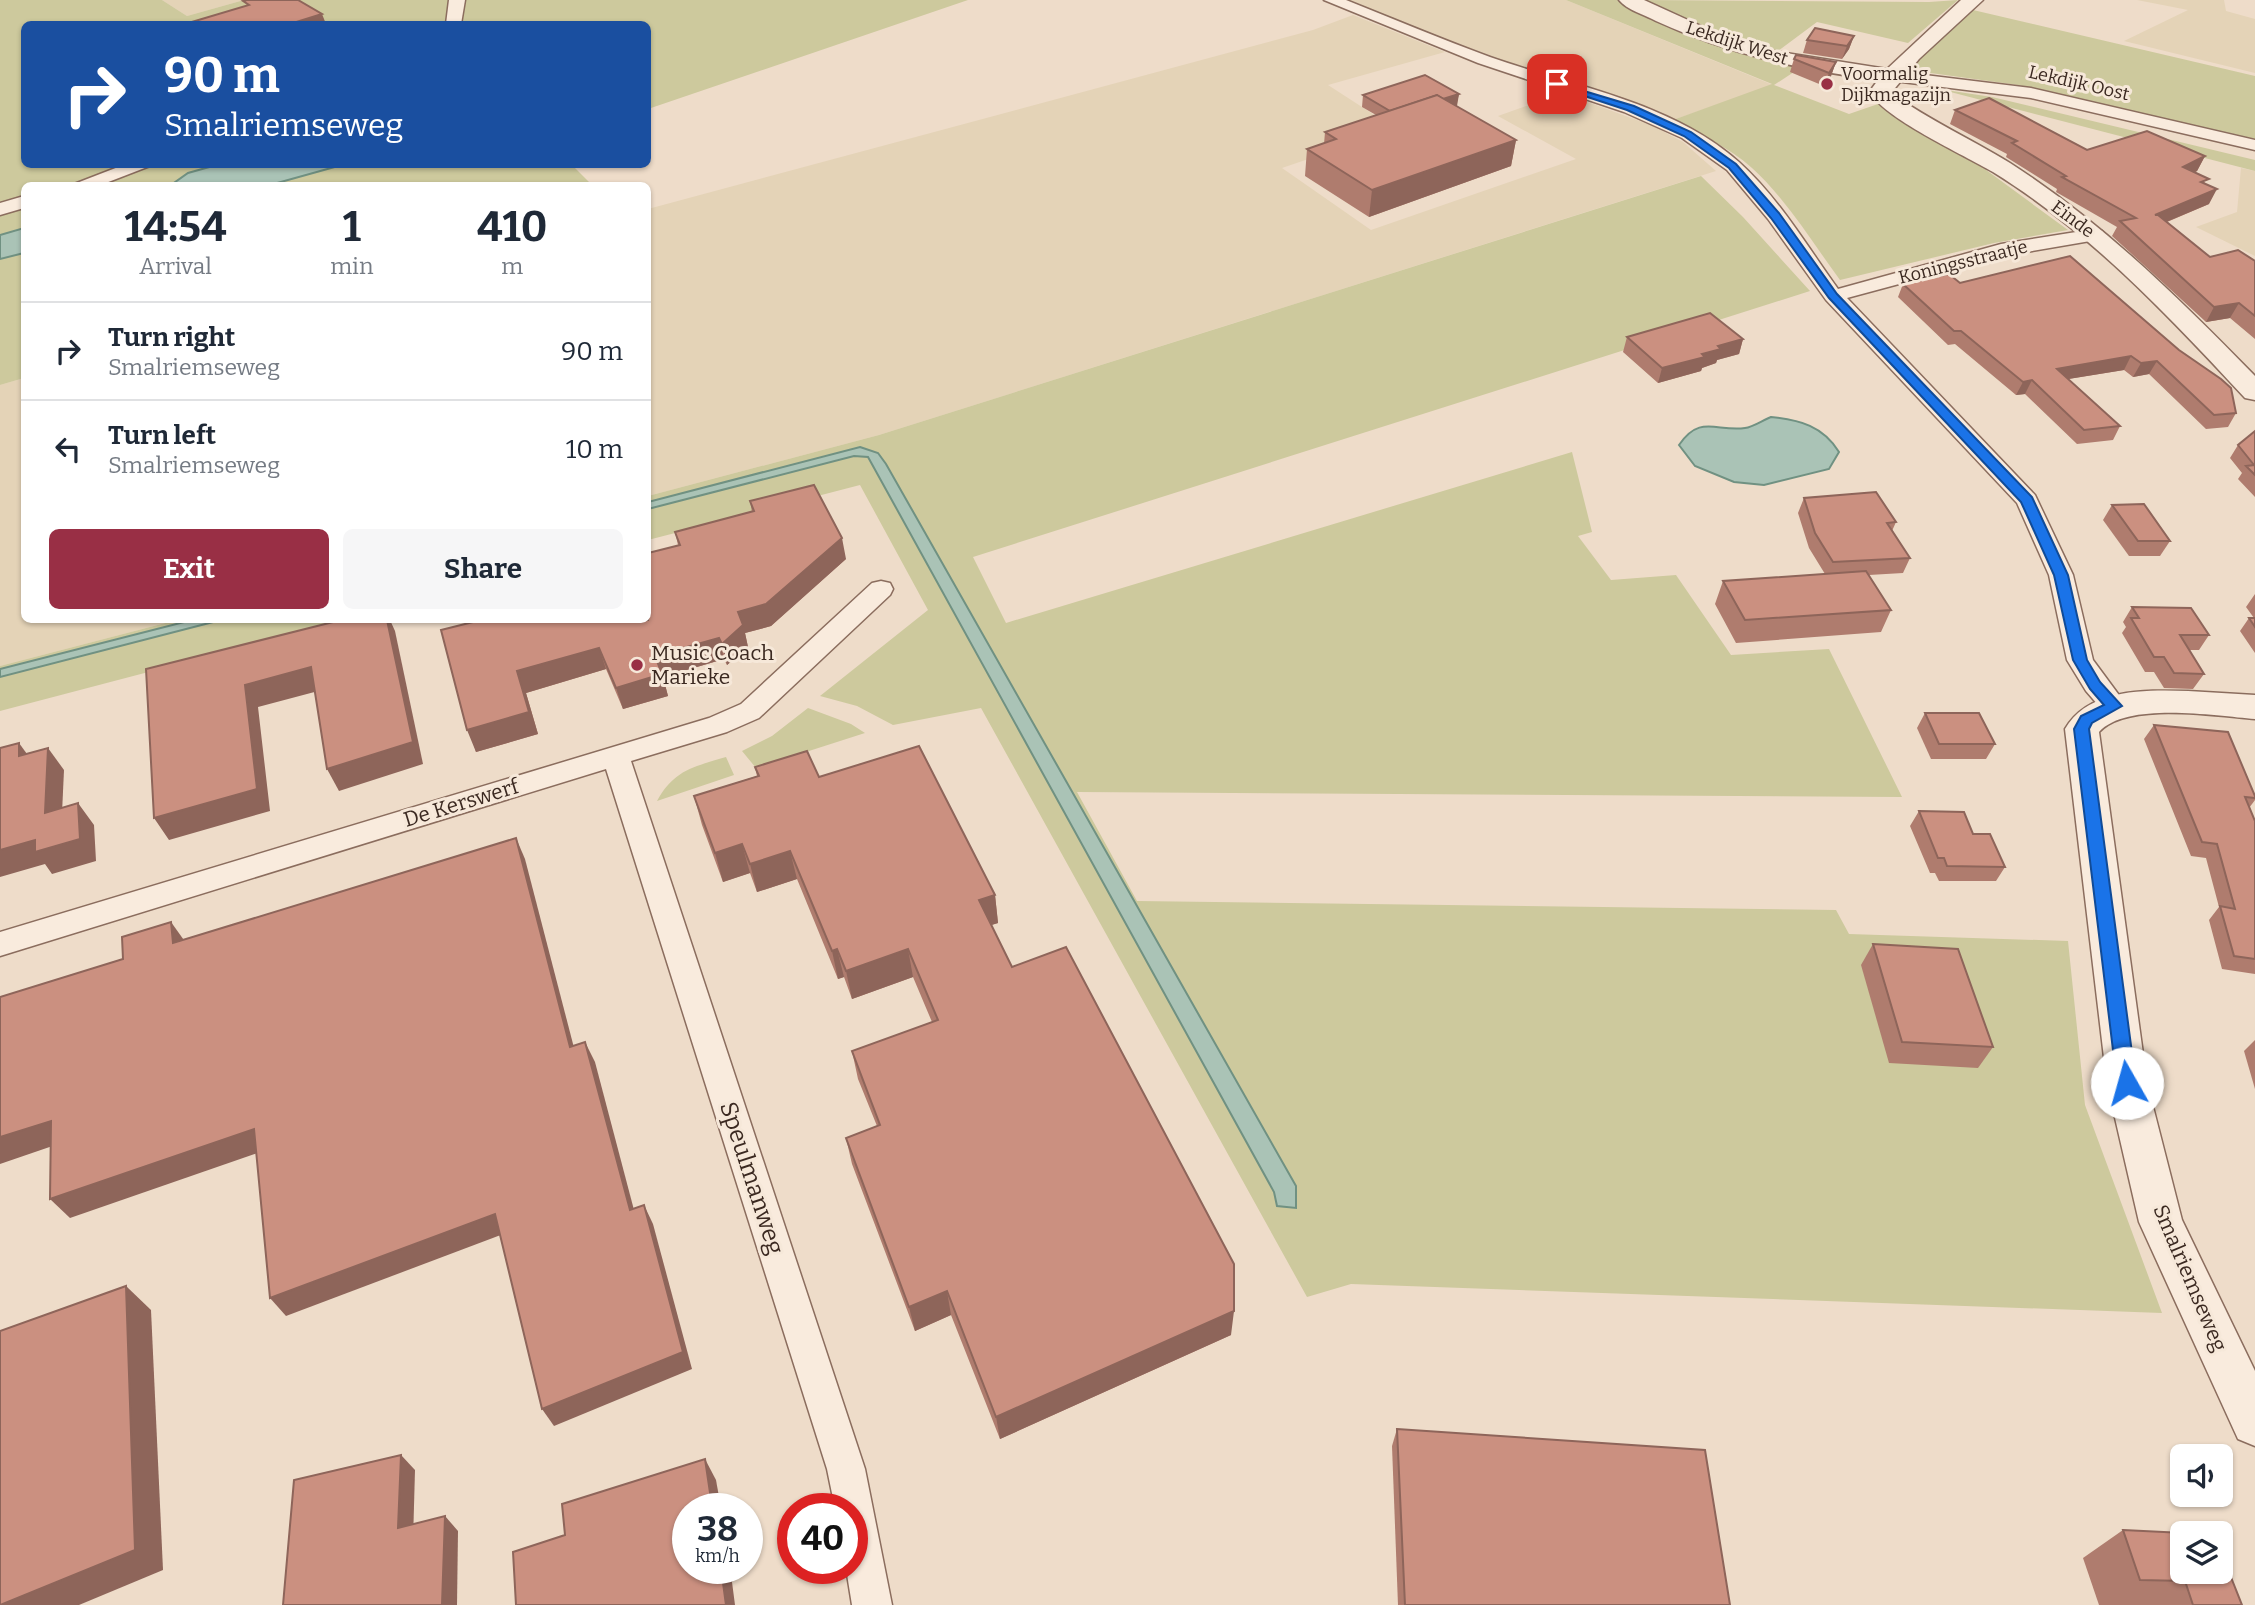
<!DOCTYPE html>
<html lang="en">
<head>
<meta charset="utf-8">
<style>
	:root { --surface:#fff; --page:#f6f6f7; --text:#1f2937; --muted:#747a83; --line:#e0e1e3; --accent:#992f45 }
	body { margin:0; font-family:Bitter,serif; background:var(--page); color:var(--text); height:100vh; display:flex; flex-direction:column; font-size:26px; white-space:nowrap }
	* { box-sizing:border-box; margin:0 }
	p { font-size:23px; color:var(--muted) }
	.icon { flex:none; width:38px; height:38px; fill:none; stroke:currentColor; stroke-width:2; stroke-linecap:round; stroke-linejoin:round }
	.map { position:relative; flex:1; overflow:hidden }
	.panel { position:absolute; left:21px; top:182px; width:630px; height:441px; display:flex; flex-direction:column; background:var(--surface); border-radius:10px; box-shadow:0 2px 5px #0004 }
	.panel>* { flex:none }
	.guide { position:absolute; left:21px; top:21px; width:630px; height:147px; border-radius:10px; box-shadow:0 2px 5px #0004; background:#1a4fa0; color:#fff; overflow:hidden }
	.buttons { position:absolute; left:2170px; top:1444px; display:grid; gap:14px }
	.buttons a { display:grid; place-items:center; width:63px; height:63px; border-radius:10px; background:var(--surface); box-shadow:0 2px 5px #0004; font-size:35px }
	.speed { position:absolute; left:672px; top:1493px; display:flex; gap:14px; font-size:35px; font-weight:700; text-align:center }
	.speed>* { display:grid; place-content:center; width:91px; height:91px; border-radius:50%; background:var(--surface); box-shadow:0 2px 5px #0004; line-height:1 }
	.speed small { font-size:18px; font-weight:400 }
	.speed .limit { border:10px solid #d22; background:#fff; color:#111 }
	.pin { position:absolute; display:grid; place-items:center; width:60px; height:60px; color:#fff; margin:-30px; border-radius:14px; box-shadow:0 4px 10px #0006 }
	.me { position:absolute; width:77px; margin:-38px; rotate:353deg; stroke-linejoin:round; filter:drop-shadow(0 0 5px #0008) }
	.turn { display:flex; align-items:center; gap:24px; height:147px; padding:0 28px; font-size:32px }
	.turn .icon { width:91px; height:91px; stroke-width:2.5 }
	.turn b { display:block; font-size:49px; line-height:60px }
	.eta { display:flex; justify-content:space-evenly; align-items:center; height:119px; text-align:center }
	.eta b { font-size:42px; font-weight:700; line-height:49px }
	.primary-button { display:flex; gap:14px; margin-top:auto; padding:14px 28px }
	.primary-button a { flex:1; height:80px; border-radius:10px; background:var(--accent); color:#fff; font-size:28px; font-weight:700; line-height:80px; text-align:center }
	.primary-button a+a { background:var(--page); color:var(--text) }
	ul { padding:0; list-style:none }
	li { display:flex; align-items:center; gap:21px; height:98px; padding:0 28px; border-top:2px solid var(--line) }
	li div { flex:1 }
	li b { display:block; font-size:26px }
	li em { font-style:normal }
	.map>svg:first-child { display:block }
</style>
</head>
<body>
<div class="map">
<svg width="2255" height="1605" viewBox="0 0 2255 1605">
	<rect width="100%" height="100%" fill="#eedcc9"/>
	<g fill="#e4d3b7">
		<polygon points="162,0 244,0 187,16"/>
		<polygon points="1343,0 1566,0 1773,85 1673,120 1490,57 1357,8"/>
		<polygon points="2137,0 2224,0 2226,11 2255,19 2255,73 2124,41 2188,10"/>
		<polygon points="1353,15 1445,52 1328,85 1396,129 1282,168 1371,230 1576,159 1498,116 1563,93 1653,126 1683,142 1716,171 879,435 648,496 648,209 1313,30"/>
		<polygon points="2241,168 2255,171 2255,256 2196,227 2237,212"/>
		<polygon points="24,378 24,620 177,620 0,666 0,385"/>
	</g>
	<g fill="#cdc99d">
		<polygon points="0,0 162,0 187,16 244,0 968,0 648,109 648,24 24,24 24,164 571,164 592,185 24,186 24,378 0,385"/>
		<path d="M1566 0H1622L1720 45 1777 62 1803 66 1774 85 1849 114 1878 104 1982 167 2068 230 1994 243 1840 280C1812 242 1787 200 1752 168 1729 147 1700 135 1673 120L1772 84Z"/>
		<polygon points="1640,0 1929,2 1958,0 1908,43 1817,22 1774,54 1718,35"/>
		<polygon points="1973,10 2255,76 2255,139 2018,85 1916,71 1913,66 1915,62"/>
		<polygon points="1939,89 1992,97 2255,160 2255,171"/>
		<polygon points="1701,176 1743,217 1810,291 973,557 1006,623 1572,452 1592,532 1578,536 1611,580 1676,575 1731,655 1829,649 1902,797 1077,792 1137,901 1836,910 1849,934 2068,941 2085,1105 2162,1313 1351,1284 1307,1297 981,708 893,725 857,706 820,696 928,610 860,485 648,540 648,496 879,435"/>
		<polygon points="177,620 347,620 0,711 0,666"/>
		<polygon points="808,708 851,724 865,733 756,768 742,751 772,736"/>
		<path d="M726 757 734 775 657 801C674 770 693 767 726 757Z"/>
	</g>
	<g fill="#aac3b6" stroke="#709182" stroke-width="2">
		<polygon points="220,164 342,164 342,165 270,185 171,185 188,173"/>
		<polygon points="24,228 24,253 0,259 0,235"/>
		<path d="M1771 417C1800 420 1823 426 1839 452L1829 469 1764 485 1734 482 1695 466 1679 445C1700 414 1716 432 1745 428 1753 427 1763 420 1771 417Z"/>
		<polygon points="860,447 878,453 886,464 1296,1186 1296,1208 1277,1206 1274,1192 868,457 854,456 648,509 648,502"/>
		<polygon points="192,620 221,620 0,677 0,669"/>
	</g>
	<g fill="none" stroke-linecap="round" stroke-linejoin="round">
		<g stroke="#8b6d5e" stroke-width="3">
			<g id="minor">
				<polygon points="449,0 465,0 461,24 446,24"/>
				<path d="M1324 0H1346C1394 19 1441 39 1490 57 1572 86 1672 102 1739 162 1778 197 1807 246 1838 289L2001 244 2095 229 2102 231 2105 235 2102 239 2003 256 1847 298 2035 495 2073 575 2093 660 2127 706 2123 713 2114 715 2105 713 2086 691 2067 660 2049 575 2017 503 1826 300 1768 219 1727 170 1682 138 1624 112 1478 63Z"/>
				<polygon points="1892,71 2031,88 2255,140 2255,150 2031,98 1886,80 1884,76"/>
				<polygon points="126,164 155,164 98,186 69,186"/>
				<polygon points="24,196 24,208 0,215 0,203"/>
				<polygon points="881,581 890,583 893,589 890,595 759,718 727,732 631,761 865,1469 892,1605 852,1605 846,1568 852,1568 852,1508 835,1508 827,1469 606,769 0,956 0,932 709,718 741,704 872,583"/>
			</g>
		</g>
		<g stroke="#8b6d5e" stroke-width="3">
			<g id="tertiary">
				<path d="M1619 0H1644L1712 31 1773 51 1887 69 1961 0H1983L1919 59 1891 93C1929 120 1971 139 2010 163 2103 223 2179 298 2255 376V400L2245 398C2168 315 2090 232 1993 172 1966 156 1879 116 1870 91L1878 80C1800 70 1728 54 1656 21 1645 15 1627 10 1619 0Z"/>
				<path d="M2188 691 2255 695V719C2216 716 2127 701 2099 732L2147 1083 2182 1220 2255 1371V1446L2238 1439 2139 1222 2107 1083 2065 729C2089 688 2146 690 2188 691Z"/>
			</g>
		</g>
		<use href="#minor" fill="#f9ebdd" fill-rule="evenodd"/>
		<use href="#tertiary" fill="#f9ebdd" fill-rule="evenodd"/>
	</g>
	<g fill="#af7c6e">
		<polygon points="1854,36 1849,49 1842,59 1803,53 1807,40"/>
		<polygon points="1794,59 1836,62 1831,76 1824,86 1790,72"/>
		<polygon points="1459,94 1456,106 1516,140 1511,166 1369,217 1305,176 1307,149 1324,144 1325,132 1376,115 1362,107 1363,95"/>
		<polygon points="1955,110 2087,150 2205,156 2197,171 2195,172 2206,184 2209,204 2167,222 2210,257 2255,261 2255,339 2230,318 2206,322 2112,236 2117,227 2056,192 2057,189 2006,157 2007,154 1950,124"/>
		<polygon points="2070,256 2236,413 2228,427 2206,429 2149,374 2133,377 2124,370 2068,379 2120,426 2113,440 2077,444 2025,394 2016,395 1955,344 1948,345 1898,297 1903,284 1960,283"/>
		<polygon points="1627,337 1743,339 1739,354 1717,360 1716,363 1702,368 1701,371 1658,383 1623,352"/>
		<polygon points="2255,431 2255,497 2238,479 2242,473 2230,458 2238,445"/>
		<polygon points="1804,498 1896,522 1892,531 1910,558 1903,573 1869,575 1891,610 1881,632 1736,643 1715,604 1723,581 1825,574 1809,548 1798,513"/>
		<polygon points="750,501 846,559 771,626 745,633 748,647 727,665 724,659 663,677 668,696 623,709 606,669 526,693 538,734 476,752 441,630 648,620 678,545 675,532 752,512"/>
		<polygon points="2112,505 2170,541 2160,556 2129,556 2103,520"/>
		<polygon points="2255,594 2255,653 2240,631 2249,618 2254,618 2246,607"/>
		<polygon points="2132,607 2209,635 2199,650 2189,650 2204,674 2193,689 2164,688 2154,672 2145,672 2122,633 2126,627 2123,622"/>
		<polygon points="1925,713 1995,744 1986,759 1931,759 1917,728"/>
		<polygon points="2154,725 2255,796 2255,800 2249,808 2255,821 2255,974 2222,969 2209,920 2219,907 2206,858 2191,856 2144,739"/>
		<polygon points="755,767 819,777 995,895 998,923 991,925 1012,967 1231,1335 1000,1439 951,1315 915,1331 852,1164 846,1138 877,1126 858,1079 852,1051 932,1022 913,977 852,999 844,977 838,979 797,879 757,892 750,873 723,882 702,825 694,796 757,776"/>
		<polygon points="1919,811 1973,834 2005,867 1996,881 1939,881 1935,873 1930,873 1910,826"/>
		<polygon points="1873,944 1993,1047 1978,1068 1889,1063 1861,965"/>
		<polygon points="2255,1040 2255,1089 2244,1051"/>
		<polygon points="1397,1429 1730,1605 1398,1605 1392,1446"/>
		<polygon points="2123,1530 2242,1605 2099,1605 2083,1558"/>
	</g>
	<g fill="#8e655a">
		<polygon points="322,14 326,24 290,24"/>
		<polygon points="1854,36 1849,49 1842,59 1847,46"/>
		<polygon points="1836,62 1831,76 1824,86 1829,73"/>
		<polygon points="1459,94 1457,106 1394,127 1395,114"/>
		<polygon points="1516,140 1511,166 1369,217 1372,190"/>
		<polygon points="2205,156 2197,171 2176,182 2183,167"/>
		<polygon points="2217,189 2209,204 2147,230 2155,215"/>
		<polygon points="2239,303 2230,318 2206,322 2214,307"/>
		<polygon points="1743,339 1739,354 1717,360 1716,363 1702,368 1701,371 1658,383 1662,368 1718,346"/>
		<polygon points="2131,356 2124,370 2050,382 2057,369"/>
		<polygon points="2157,361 2149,374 2133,377 2141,363"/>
		<polygon points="2032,380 2025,394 2016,395 2023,382"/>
		<polygon points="842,538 846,559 771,626 745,633 748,647 727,665 722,644 738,612"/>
		<polygon points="387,620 390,620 395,631 423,764 339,791 327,769"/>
		<polygon points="719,638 724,659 663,677 668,696 623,709 616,688 655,656"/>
		<polygon points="599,648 606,669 526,693 538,734 476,752 467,730 517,671"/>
		<polygon points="311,667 322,690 258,707 270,811 169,840 154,818 245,685"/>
		<polygon points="19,743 35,765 19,756"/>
		<polygon points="48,748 64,770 61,835 45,813"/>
		<polygon points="78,803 94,825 96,861 52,874 45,864 0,877 0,850 35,840"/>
		<polygon points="516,838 525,859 579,1067 570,1047"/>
		<polygon points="742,844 750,873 723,882 715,853"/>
		<polygon points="790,851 797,879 757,892 750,864"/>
		<polygon points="995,895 998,923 982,928 979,900"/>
		<polygon points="171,922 186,943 173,943"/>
		<polygon points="837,949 844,977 838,979 832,951"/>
		<polygon points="908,949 913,977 852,999 846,971"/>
		<polygon points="585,1042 595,1062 639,1229 630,1210"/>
		<polygon points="51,1121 70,1140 0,1164 0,1137"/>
		<polygon points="254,1129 269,1149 70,1218 50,1199"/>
		<polygon points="644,1205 653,1224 692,1369 554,1426 542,1409"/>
		<polygon points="495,1214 506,1233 286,1316 270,1298"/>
		<polygon points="126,1286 151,1310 163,1570 79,1605 2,1605"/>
		<polygon points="947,1291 951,1315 915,1331 909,1307"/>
		<polygon points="1234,1311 1231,1335 1000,1439 996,1417"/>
		<polygon points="401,1455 415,1470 413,1542 398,1528"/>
		<polygon points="705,1459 716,1480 721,1508 713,1508 712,1506"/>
		<polygon points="445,1516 458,1531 457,1605 442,1605"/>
		<polygon points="721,1568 738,1568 732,1582 735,1605 726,1605"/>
	</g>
	<g fill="#cb9080" stroke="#8e655a" stroke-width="2">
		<polygon points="247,0 298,0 322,14 290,24 185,24 249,5 243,1"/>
		<polygon points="1815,28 1854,36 1847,46 1807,40"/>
		<polygon points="1796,55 1836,62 1829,73 1794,59"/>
		<polygon points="1425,75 1459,94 1443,99 1437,95 1390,111 1363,95"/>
		<polygon points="1437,95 1516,140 1372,190 1307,149 1336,139 1325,132"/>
		<polygon points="1989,98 2087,150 2147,131 2205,156 2183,167 2209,179 2201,182 2217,189 2155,215 2158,215 2210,257 2238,250 2255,261 2255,316 2239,303 2214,307 2120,221 2136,218 2062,177 2066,176 2012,143 2017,141 1955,110"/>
		<polygon points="2070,256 2179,350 2221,379 2231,388 2236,413 2214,415 2157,361 2141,363 2131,356 2057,369 2120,426 2084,430 2032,380 2023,382 1961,331 1954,331 1903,284 1949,274 1960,283"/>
		<polygon points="1710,313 1743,339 1718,346 1721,349 1702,354 1705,357 1662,368 1627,337"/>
		<polygon points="2255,431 2255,475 2246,466 2254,465 2238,445"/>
		<polygon points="814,485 842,538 766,604 738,612 743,625 722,644 719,638 655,656 662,674 616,688 599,648 517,671 529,712 467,730 441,630 481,620 648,620 648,553 680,545 675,532 754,511 750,501"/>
		<polygon points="1876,492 1896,522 1887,523 1910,558 1833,562 1815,533 1804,498"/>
		<polygon points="2144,504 2170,541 2138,541 2112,505"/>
		<polygon points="1866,571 1891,610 1745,620 1723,581"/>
		<polygon points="2132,607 2191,608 2209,635 2180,635 2204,674 2174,673 2164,657 2154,657 2131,618 2139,618"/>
		<polygon points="2249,618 2255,618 2255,627"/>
		<polygon points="341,620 387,620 413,742 327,769 311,667 245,685 257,789 154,818 146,669"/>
		<polygon points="1925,713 1979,713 1995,744 1939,744"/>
		<polygon points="2154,725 2228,732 2255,796 2255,798 2245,797 2255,821 2255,959 2234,956 2220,906 2235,909 2217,844 2202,842"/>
		<polygon points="19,743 19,756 48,748 45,813 78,803 80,839 35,852 35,840 0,850 0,748"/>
		<polygon points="919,746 995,895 979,900 1012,967 1066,947 1234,1264 1234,1311 996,1417 947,1291 909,1307 846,1138 880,1125 852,1051 938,1020 908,949 846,971 837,949 832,951 790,851 750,864 742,844 715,853 694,796 759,776 755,767 807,751 819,777"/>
		<polygon points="1919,811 1964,812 1973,834 1990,834 2005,867 1947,866 1944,858 1938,858"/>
		<polygon points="516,838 570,1047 585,1042 630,1210 644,1205 683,1352 542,1409 495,1214 270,1298 254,1129 50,1199 51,1121 0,1137 0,997 123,959 122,937 171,922 173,943"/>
		<polygon points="1873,944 1958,949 1993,1047 1902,1042"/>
		<polygon points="126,1286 135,1550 0,1605 0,1331"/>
		<polygon points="1397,1429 1705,1450 1730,1605 1405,1605"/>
		<polygon points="401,1455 398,1528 445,1516 442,1605 283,1605 294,1480"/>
		<polygon points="705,1459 712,1506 714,1508 688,1508 688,1568 721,1568 726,1605 516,1605 513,1552 565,1535 562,1504"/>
		<polygon points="2123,1530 2184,1533 2182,1533 2182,1572 2221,1572 2221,1552 2242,1605 2193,1605 2185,1581 2140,1580"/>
	</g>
	<polygon fill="#1a73e8" stroke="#114b97" stroke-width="2" points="1554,82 1634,106 1691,132 1736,164 1779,213 1837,294 2032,497 2068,575 2087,660 2100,682 2122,706 2092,723 2089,729 2136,1083 2133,1089 2120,1089 2117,1083 2074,729 2081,716 2104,705 2090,689 2073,660 2054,575 2021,502 1829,298 1771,218 1729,168 1684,136 1627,110 1554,86"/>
	<g fill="#992f45" stroke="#f6e8d9" stroke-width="2.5">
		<circle cx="1827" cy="84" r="7"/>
		<circle cx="637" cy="665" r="7"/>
	</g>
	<g text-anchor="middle" stroke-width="6" stroke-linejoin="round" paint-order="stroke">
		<g font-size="18" fill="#3b2921" stroke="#f6e8d9">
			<text transform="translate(1737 43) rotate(18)" y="6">Lekdijk West</text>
			<text transform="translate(2079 83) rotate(13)" y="6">Lekdijk Oost</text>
			<text transform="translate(2073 219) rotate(37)" y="6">Einde</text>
			<text transform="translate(1963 262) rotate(-14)" y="6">Koningsstraatje</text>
		</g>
		<g font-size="18" fill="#3b2921" stroke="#f6e8d9" text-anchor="start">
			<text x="1841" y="80">Voormalig<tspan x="1841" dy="21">Dijkmagazijn</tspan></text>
		</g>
		<g font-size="21" fill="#3b2921" stroke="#f6e8d9" text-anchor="start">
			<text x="651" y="660">Music Coach<tspan x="651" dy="24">Marieke</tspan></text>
		</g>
		<g font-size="21" fill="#3b2921" stroke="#f6e8d9">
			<text transform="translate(461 803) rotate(-17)" y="7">De Kerswerf</text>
			<text transform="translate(2190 1278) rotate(67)" y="7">Smalriemseweg</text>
		</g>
		<g font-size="24" fill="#3b2921" stroke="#f6e8d9">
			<text transform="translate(752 1178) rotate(72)" y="8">Speulmanweg</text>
		</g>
	</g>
</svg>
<div class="buttons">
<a><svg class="icon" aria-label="sound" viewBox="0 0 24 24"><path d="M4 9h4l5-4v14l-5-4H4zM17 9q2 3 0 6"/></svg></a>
<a><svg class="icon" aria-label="layers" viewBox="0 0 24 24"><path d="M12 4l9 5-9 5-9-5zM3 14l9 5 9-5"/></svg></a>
</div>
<div class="speed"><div>38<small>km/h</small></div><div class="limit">40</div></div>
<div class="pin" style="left:1557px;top:84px;background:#d93025"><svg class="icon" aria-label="arrive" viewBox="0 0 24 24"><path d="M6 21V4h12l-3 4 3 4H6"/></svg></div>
<svg class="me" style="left:2127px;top:1083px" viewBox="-20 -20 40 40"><circle r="19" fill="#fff"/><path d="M0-13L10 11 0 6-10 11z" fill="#1a73e8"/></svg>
<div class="guide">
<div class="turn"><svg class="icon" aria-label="right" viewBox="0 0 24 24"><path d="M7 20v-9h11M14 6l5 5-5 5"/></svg><div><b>90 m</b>Smalriemseweg</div></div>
</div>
<section class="panel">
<div class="eta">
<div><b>14:54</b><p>Arrival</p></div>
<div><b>1</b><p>min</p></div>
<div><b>410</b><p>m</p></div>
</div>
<ul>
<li><svg class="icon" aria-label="right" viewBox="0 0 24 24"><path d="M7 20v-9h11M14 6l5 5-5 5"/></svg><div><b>Turn right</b><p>Smalriemseweg</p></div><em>90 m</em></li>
<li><svg class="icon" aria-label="left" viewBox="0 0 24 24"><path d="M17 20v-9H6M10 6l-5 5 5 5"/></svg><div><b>Turn left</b><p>Smalriemseweg</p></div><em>10 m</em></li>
</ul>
<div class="primary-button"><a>Exit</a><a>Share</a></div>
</section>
</div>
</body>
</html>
